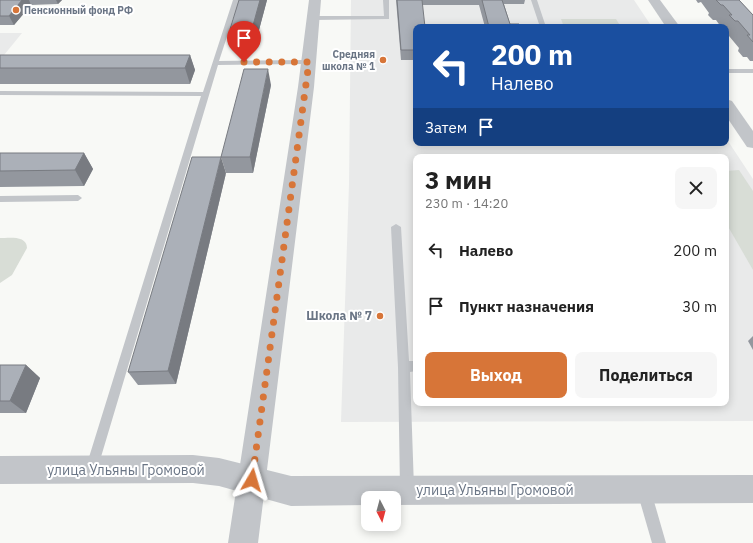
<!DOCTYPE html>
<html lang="ru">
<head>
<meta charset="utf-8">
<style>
	:root { --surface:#fff; --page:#f6f6f6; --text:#222; --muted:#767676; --accent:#d77538 }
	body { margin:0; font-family:"IBM Plex Sans",sans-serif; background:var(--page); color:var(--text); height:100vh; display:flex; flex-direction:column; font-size:15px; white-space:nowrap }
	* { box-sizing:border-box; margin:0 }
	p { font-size:13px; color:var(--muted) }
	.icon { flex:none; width:22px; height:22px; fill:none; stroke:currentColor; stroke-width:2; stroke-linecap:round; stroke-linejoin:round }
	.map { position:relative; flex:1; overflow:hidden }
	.panel { position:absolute; left:413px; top:154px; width:316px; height:252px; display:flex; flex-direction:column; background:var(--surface); border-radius:8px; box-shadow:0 2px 10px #0003 }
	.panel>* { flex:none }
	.guide { position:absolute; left:413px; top:24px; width:316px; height:122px; border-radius:8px; box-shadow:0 2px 10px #0003; background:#1a4fa0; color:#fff; overflow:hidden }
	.needle { width:26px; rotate:174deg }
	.controls { position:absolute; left:361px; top:491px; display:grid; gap:8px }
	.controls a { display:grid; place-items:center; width:40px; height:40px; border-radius:8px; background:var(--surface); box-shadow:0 2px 10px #0003; font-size:20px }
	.pin { position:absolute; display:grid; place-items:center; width:34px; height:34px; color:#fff; margin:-41px -17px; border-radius:50% 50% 50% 0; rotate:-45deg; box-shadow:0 0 4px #0007 }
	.pin .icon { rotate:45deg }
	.me { position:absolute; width:44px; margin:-22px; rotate:7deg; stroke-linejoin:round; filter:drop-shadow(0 0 3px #0008) }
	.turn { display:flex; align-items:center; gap:14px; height:84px; padding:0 12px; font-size:18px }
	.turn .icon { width:52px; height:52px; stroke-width:2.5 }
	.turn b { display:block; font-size:28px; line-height:34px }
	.then { display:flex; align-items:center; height:38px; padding:0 12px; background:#0003; gap:8px; font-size:15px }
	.round { display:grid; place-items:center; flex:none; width:42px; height:42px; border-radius:8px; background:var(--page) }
	.summary { display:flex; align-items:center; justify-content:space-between; height:68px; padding:0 12px }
	h1 { font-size:24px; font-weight:700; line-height:30px }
	.primary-button { display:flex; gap:8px; margin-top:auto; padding:8px 12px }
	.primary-button a { flex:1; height:46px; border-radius:8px; background:var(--accent); color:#fff; font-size:16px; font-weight:700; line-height:46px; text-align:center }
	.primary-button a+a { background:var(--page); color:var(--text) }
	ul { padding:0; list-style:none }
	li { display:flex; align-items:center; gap:12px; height:56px; padding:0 12px }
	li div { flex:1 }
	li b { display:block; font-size:15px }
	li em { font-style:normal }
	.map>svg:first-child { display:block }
</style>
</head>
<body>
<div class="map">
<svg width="753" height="543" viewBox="0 0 753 543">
	<rect width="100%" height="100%" fill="#f8f9f6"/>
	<g fill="#e9eaea" fill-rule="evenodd">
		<path d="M351 0H634L652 27H416V143H726V138L753 179V421L341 422 349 184ZM416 157H726V403H416Z"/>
		<polygon points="0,33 22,33 0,60"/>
	</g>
	<g fill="#d8ddd6">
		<polygon points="561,19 616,19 621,27 564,27"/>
		<polygon points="739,170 753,191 753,270 726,223 726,171"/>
		<path d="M0 238C9 238 27 235 27 248L12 275 0 283Z"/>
	</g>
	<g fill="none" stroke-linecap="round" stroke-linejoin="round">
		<g fill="#c2c5c9" fill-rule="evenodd">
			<polygon points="233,0 239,0 219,61 309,60 312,62 309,64 218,65 98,467 97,472 92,473 87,472 86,467 201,96 0,95 0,91 203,92"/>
			<polygon points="383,0 389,0 389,19 313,20 310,18 313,16 384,16"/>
			<polygon points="531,0 537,0 546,27 540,27"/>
			<rect x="726" y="69" width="27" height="4"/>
			<polygon points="78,195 82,198 78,201 0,202 0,196"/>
			<polygon points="396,224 401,227 409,361 416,361 416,371 410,372 414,488 412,493 407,495 402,493 400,488 398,367 391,227"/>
			<polygon points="644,484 649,486 651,491 666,543 652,543 637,491 639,486"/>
		</g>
		<g fill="#c2c5c9" fill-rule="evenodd">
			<polygon points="309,0 321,0 314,87 258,543 228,543 298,87"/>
			<polygon points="648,0 660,0 680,27 666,27"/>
			<polygon points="726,99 732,101 753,131 753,148 747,147 726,116"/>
		</g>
		<polygon fill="#c2c5c9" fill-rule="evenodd" points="193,455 219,458 291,476 753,475 753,503 394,505 394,498 368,498 368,505 291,506 219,486 193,483 0,484 0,456"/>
	</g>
	<g fill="#93979e">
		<polygon points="0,0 62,0 58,4 31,5 14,25 0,25"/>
		<polygon points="239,0 267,0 255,45 234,45 230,29"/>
		<polygon points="396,0 525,0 524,4 504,4 510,24 521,27 485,27 479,5 422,5 416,27 416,60 401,60"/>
		<polygon points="696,0 739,0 753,15 753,61 750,61 747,57 743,57 738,51 739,48 729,36 726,36 726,27 721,27 716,20 713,20 708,15 709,13 701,2 698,3"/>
		<polygon points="0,55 190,55 195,70 190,84 0,84"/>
		<polygon points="271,85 253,173 226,173 221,157"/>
		<polygon points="0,153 84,153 93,169 84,186 0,187"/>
		<polygon points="226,173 176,384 138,385 128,372"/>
		<polygon points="753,336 753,350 748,341"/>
		<polygon points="0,365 26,365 40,378 26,413 0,413"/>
	</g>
	<g fill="#787b81">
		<polygon points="22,0 29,0 31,5 14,25 9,16"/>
		<polygon points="56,0 62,0 58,4"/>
		<polygon points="260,0 267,0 255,45 252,29"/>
		<polygon points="190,55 195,70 190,84 185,68"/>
		<polygon points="268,69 271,85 253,173 250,157"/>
		<polygon points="84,153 93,169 84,186 75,170"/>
		<polygon points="221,157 226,173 176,384 168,371"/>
		<polygon points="26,365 40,378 26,413 10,401"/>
	</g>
	<g fill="#abb0b8" stroke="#787b81">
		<polygon points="0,0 22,0 9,16 0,16"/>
		<polygon points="239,0 260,0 252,29 230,29"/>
		<polygon points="397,0 422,0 425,27 416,27 416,50 401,50"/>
		<polygon points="482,0 502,0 510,24 519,24 521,27 489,27"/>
		<polygon points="716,0 739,0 753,15 753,42 747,35 750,35 738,21 735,21 729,15 732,15 723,5 721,5"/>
		<polygon points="0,55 190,55 185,68 0,68"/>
		<polygon points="244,69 268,69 250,157 221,157"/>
		<polygon points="0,153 84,153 75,170 0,171"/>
		<polygon points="192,157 221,157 168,371 128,372"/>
		<polygon points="0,365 26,365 10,401 0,401"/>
	</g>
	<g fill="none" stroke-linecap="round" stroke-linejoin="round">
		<polyline stroke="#d77538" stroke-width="7" stroke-dasharray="0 12.6" points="244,62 309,62 252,480"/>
	</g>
	<g fill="#d77538" stroke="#fff" stroke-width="1.5">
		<circle cx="16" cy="10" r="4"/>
		<circle cx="383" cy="60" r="4"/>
		<circle cx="380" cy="316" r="4"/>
	</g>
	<g text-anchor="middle" stroke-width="4" stroke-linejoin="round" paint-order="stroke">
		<g font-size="10" font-weight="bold" fill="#6a7585" stroke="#fff" text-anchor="start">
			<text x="24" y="14">Пенсионный фонд РФ</text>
			<text x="375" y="58" text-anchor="end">Средняя<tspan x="375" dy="12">школа № 1</tspan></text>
		</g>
		<g font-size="12" font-weight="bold" fill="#6a7585" stroke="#fff" text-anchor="end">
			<text x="372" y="320">Школа № 7</text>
		</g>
		<g font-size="14" fill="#6a7585" stroke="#fff">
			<text x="126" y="475">улица Ульяны Громовой</text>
			<text x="495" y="495">улица Ульяны Громовой</text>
		</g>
	</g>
</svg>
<div class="controls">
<a><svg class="needle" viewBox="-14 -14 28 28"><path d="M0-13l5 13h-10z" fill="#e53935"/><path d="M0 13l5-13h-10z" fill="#767676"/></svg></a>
</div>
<div class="pin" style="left:244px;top:62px;background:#d93025"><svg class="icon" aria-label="arrive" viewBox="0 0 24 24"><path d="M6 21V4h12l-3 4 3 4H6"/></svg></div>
<svg class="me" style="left:252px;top:480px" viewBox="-20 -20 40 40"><path d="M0-17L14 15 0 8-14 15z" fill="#d77538" stroke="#fff" stroke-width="4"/></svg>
<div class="guide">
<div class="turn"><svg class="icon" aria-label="left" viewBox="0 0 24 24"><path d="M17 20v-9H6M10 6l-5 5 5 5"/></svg><div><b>200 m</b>Налево</div></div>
<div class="then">Затем<svg class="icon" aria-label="arrive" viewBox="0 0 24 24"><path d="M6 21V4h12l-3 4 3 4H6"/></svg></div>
</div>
<section class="panel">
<div class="summary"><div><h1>3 мин</h1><p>230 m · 14:20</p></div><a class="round"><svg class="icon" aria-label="close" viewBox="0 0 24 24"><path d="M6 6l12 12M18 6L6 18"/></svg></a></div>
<ul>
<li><svg class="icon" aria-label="left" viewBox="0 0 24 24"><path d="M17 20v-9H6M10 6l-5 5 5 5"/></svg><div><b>Налево</b></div><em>200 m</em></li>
<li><svg class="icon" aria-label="arrive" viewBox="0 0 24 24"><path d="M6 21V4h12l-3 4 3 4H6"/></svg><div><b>Пункт назначения</b></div><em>30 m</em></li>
</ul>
<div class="primary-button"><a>Выход</a><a>Поделиться</a></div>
</section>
</div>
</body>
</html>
